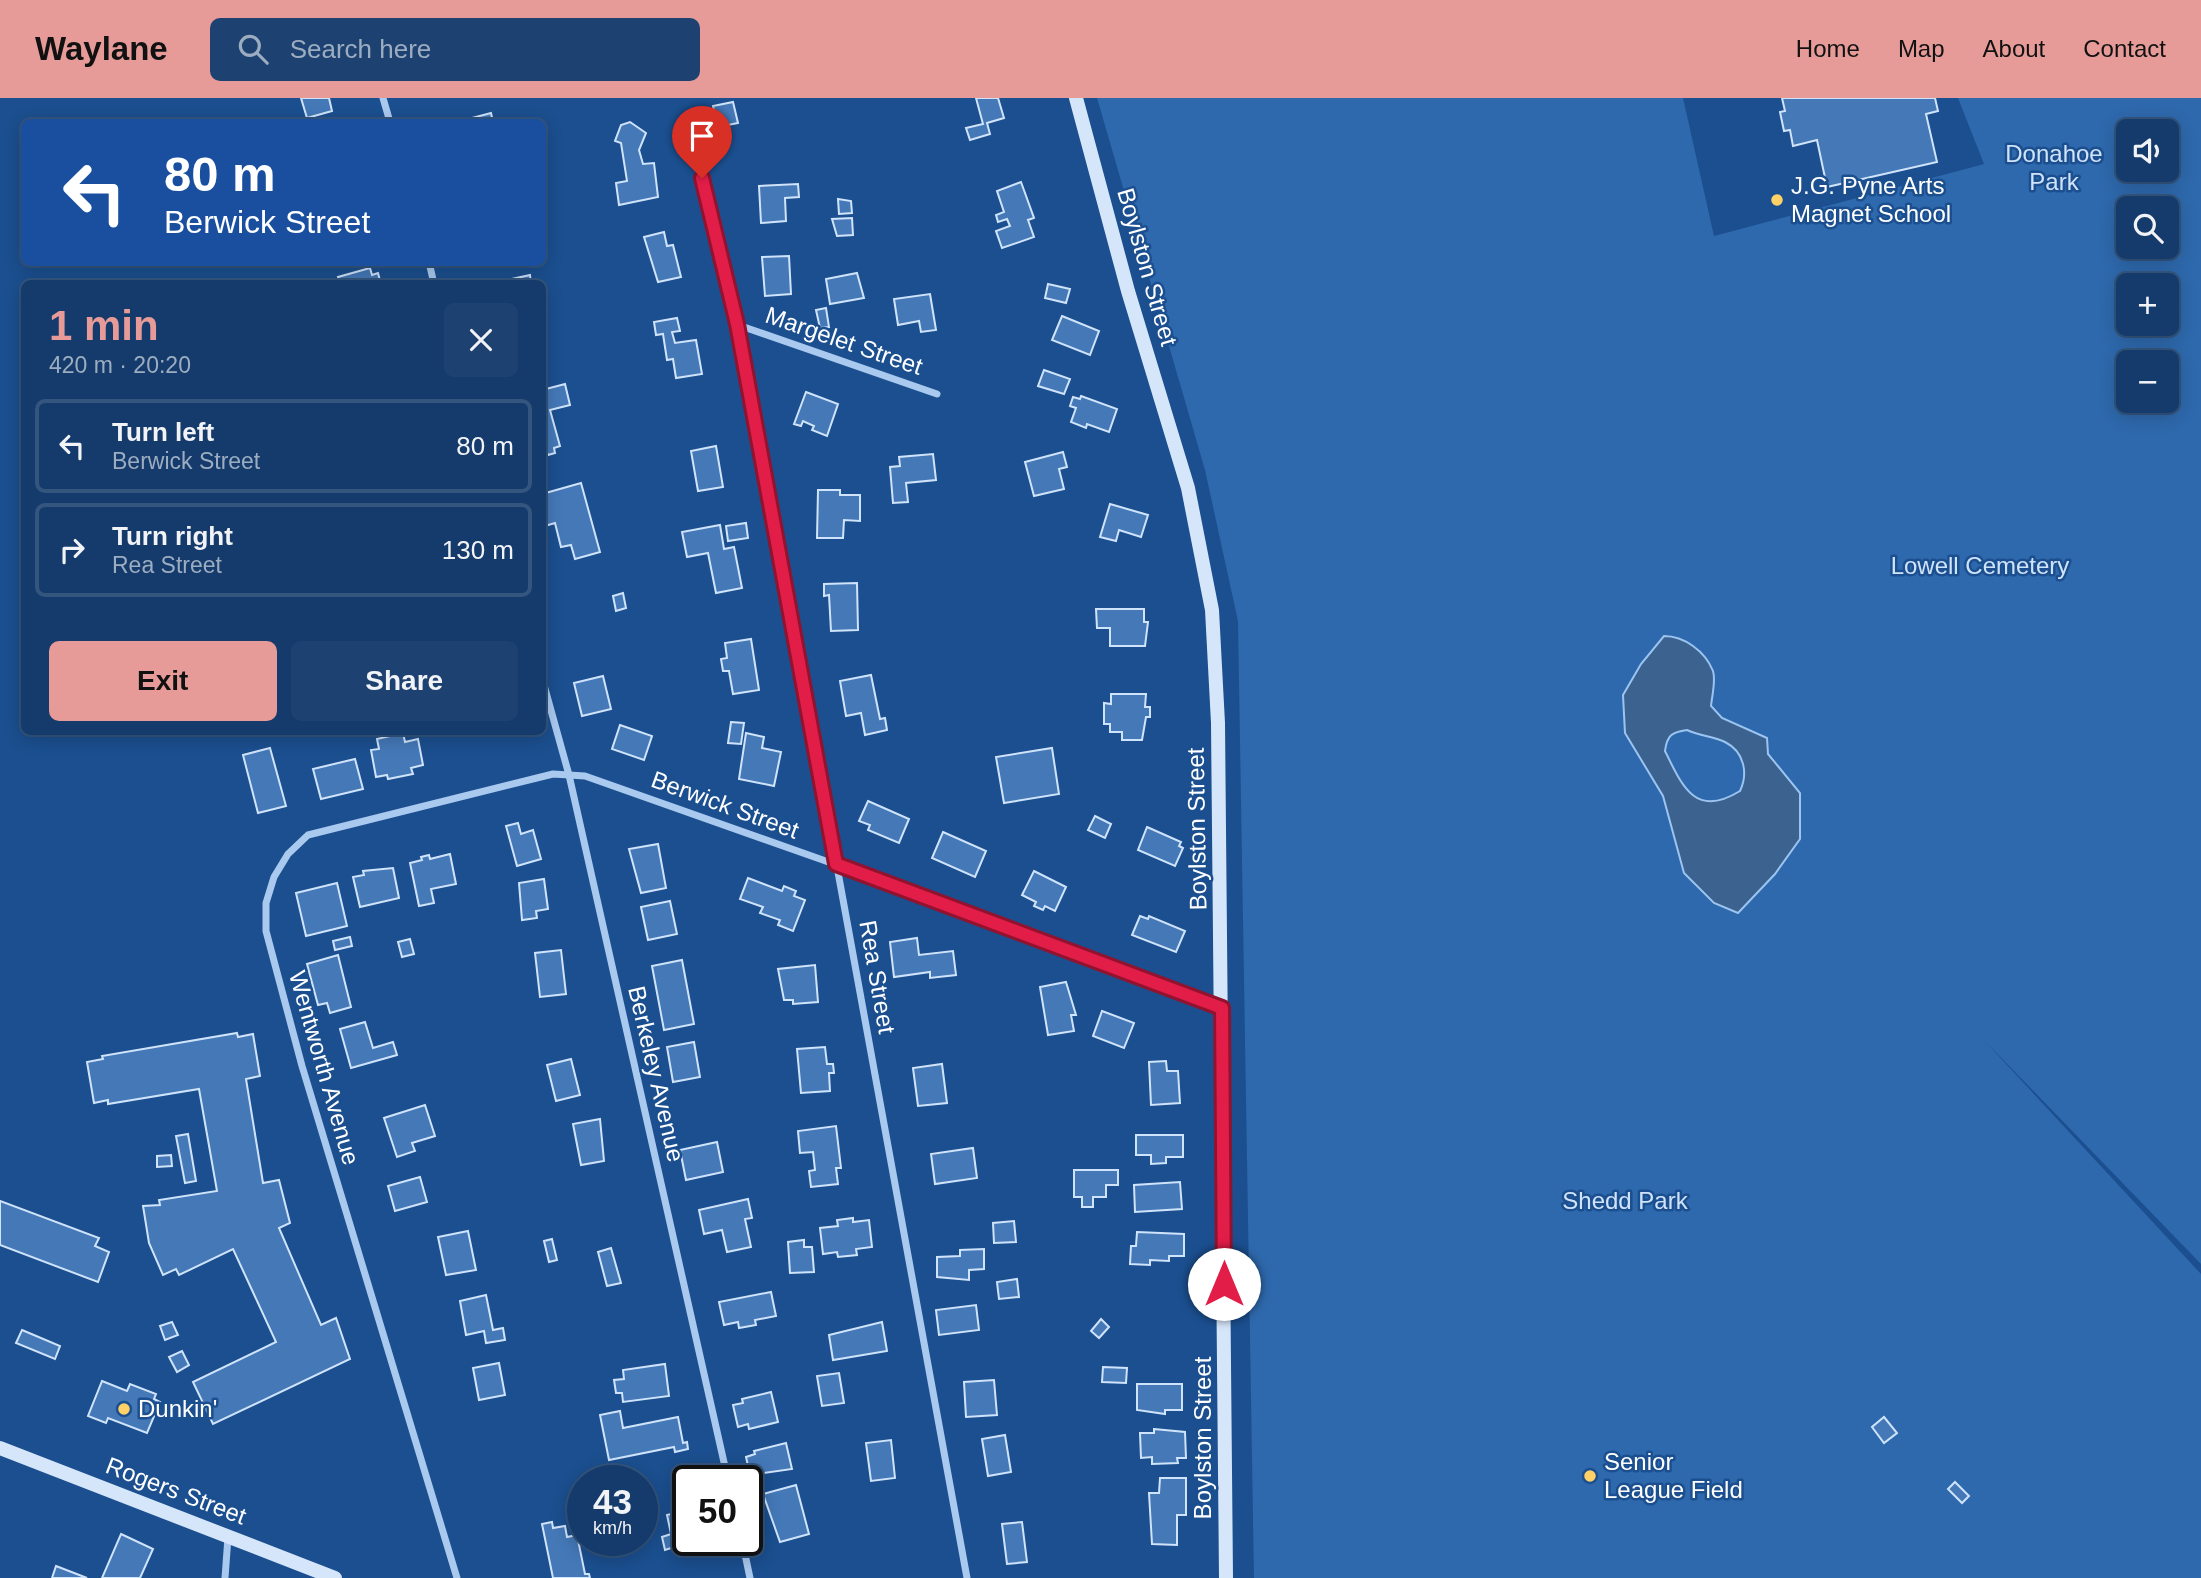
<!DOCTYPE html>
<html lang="en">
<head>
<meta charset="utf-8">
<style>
	:root { --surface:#143b6b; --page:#1d4271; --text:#f1f3f6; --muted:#9dadc1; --line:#33557e; --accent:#e69b98 }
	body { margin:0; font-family:Arial,sans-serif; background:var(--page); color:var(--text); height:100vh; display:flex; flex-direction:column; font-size:26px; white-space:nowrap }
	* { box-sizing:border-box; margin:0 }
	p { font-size:23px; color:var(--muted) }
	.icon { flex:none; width:38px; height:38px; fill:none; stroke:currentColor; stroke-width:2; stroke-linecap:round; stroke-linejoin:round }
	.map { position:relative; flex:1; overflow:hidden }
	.side { position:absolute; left:21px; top:182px; width:525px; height:455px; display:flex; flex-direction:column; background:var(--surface); border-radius:10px; box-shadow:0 4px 18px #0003,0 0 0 2px var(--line) }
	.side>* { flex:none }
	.hud { position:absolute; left:21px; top:21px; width:525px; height:147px; border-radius:10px; box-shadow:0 4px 18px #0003,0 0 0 2px var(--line); background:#1a4fa0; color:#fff; overflow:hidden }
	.controls { position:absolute; left:2116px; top:21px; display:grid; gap:14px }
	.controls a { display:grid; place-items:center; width:63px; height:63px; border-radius:10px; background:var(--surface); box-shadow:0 4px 18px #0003,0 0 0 2px var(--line); font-size:35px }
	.speed { position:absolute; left:567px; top:1367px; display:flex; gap:14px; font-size:35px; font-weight:700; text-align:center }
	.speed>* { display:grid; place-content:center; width:91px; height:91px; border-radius:50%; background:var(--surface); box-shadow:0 4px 18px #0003,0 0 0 2px var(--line); line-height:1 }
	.speed small { font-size:18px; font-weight:400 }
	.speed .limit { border:4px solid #111; border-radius:10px; background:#fff; color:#111 }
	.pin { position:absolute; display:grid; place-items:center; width:60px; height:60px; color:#fff; margin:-72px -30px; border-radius:50% 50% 50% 0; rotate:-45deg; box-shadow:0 0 7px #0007 }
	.pin .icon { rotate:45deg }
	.me { position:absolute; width:77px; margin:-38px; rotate:0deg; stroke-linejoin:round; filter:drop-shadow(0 0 5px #0008) }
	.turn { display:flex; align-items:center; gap:24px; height:147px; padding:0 28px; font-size:32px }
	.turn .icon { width:91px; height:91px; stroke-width:2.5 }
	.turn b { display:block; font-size:49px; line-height:60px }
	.round { display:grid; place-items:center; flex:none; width:74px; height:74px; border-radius:10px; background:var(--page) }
	.summary { display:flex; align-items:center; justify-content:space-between; height:119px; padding:0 28px }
	h1 { font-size:42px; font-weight:600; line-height:52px; color:var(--accent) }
	.action { display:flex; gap:14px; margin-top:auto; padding:14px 28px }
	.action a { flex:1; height:80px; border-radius:10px; background:var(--accent); color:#111; font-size:28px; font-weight:600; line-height:80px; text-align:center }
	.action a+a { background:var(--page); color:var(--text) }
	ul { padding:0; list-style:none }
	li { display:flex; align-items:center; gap:21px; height:94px; margin:0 14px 10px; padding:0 14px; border:4px solid var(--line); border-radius:10px }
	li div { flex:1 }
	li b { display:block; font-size:26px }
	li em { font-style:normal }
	header { display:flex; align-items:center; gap:42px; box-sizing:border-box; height:98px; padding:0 35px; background:var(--accent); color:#111 }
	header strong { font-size:33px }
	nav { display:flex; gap:38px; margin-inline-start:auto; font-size:24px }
	.search { width:490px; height:63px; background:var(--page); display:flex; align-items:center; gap:18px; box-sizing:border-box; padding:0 24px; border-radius:10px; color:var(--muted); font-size:26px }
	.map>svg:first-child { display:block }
</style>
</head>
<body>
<header>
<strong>Waylane</strong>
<div class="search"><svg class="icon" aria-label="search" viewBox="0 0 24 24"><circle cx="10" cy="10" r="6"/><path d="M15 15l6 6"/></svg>Search here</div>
<nav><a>Home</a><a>Map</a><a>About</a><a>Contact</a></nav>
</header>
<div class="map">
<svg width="2201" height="1480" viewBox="0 0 2201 1480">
	<rect width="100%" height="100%" fill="#1b4f8f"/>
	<path fill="#2e69ad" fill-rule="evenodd" d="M1097 0H1683L1714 138 1984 66 1958 0H2201V1166L1982 940 2201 1176V1480H1254L1238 523 1205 372ZM2128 33H2166V72H2128ZM2128 110H2166V149H2128ZM2128 187H2166V226H2128ZM2128 264H2166V303H2128Z"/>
	<path fill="#3c6290" stroke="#9cc4f0" stroke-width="2" fill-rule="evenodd" d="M1664 538C1684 538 1705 553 1713 573 1716 583 1712 598 1711 608L1722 620 1767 640 1768 656 1800 695V741L1775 776 1738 815 1714 805 1684 775 1663 698 1625 635 1623 597 1641 566ZM1687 632C1700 638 1713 638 1725 644 1745 654 1748 676 1740 693 1696 720 1683 690 1665 653 1667 637 1672 634 1687 632Z"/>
	<g fill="#4478b7" stroke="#cfe3fa" stroke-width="2">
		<polygon points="301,0 329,0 332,13 307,20"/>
		<polygon points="976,0 998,0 1004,20 987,25 990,36 970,42 966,30 983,26"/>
		<polygon points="1782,0 1935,0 1938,13 1926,16 1937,64 1827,89 1817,42 1793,48 1790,32 1784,33 1780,14 1785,13"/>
		<polygon points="733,4 738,25 718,29 713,8"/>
		<polygon points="491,15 493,24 457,24"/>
		<polygon points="630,24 646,35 639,52 643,66 654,65 658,99 619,107 616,85 627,83 621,45 615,43 621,27"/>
		<polygon points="1021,84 1034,120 1028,122 1034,139 1002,150 996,133 1010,128 1007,121 998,124 996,117 1004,114 997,93"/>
		<polygon points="798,86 799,99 785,100 786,123 761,125 759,88"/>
		<polygon points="838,101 851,103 852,115 839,116"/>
		<polygon points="852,120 853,137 837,138 832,121"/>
		<polygon points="664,134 667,148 673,147 681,179 658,184 644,139"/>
		<polygon points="789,158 791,196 765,198 762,159"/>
		<polygon points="370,170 372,177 378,175 381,186 340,186 338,179"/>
		<polygon points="857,175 864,200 830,206 826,181"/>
		<polygon points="530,177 531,186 494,186 494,185"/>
		<polygon points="1048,186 1070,191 1066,205 1045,200"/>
		<polygon points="930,196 936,232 921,234 919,223 898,227 894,201"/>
		<polygon points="826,210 829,229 820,230 816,212"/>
		<polygon points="1062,218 1099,233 1090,257 1052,242"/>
		<polygon points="677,220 680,233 672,234 675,245 696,242 702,276 676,280 673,261 667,262 663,236 656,237 654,224"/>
		<polygon points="1044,272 1070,281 1064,296 1038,288"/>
		<polygon points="565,286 570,307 550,312 560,348 554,350 555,355 548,357 546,352 542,353 542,292"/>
		<polygon points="806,294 838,306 827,338 812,332 814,328 803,323 801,328 794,326"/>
		<polygon points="1081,298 1117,311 1109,334 1087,326 1086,330 1071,324 1076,310 1070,308 1073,299 1080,301"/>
		<polygon points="716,348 723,389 698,393 691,353"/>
		<polygon points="1063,354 1067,369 1059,371 1064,391 1034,398 1025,364"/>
		<polygon points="933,356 936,382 906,385 908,404 893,405 890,369 900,368 899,359"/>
		<polygon points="581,385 600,454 575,461 571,447 561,449 555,425 545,428 542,396"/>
		<polygon points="818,392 840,392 840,397 860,397 860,423 844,422 843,440 817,440"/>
		<polygon points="1110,406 1148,417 1141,439 1119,432 1116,443 1100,439"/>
		<polygon points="746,425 748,440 728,443 726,428"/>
		<polygon points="720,427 724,451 734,449 742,490 716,495 708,455 687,459 682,434"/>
		<polygon points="857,485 858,532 831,533 829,497 824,498 824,486"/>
		<polygon points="623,495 626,510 616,513 613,498"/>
		<polygon points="1096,511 1144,511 1144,524 1148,524 1145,548 1110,548 1110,530 1097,530"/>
		<polygon points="751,541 759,592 733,596 729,573 723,573 721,561 727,560 725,545"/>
		<polygon points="871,577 880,621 885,620 887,632 865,637 861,615 846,618 840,583"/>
		<polygon points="603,578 611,611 582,618 574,585"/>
		<polygon points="1111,596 1146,596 1145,609 1150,609 1150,619 1146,619 1142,642 1122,642 1122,634 1110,634 1110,626 1104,626 1104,605 1111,606"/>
		<polygon points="731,624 744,625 741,646 728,645"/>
		<polygon points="620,627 652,638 644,662 612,651"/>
		<polygon points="403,635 405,644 418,641 423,667 411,670 413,676 388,681 387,677 376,679 371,652 379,651 377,641"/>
		<polygon points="746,635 764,639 762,650 781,654 774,688 739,681"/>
		<polygon points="270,650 286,708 258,715 243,657"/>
		<polygon points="1052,650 1059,696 1004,705 996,659"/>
		<polygon points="355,661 363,691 321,701 313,671"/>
		<polygon points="868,703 909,721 899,745 868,732 870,727 859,723"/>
		<polygon points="1095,718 1111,726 1105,740 1088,732"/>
		<polygon points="518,725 521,736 533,732 541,761 517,768 506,728"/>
		<polygon points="1147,729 1181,744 1179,748 1183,750 1175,768 1138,752"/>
		<polygon points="943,734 986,753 975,779 932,760"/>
		<polygon points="658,746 666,790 641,795 629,751"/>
		<polygon points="450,756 456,786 431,791 434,805 419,808 410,765 422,762 421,759 429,757 430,761"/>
		<polygon points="393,770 399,800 360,809 353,779 364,777 363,773"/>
		<polygon points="1034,773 1066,789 1055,813 1045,808 1043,812 1034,808 1036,804 1022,797"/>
		<polygon points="748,780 782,793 784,788 796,793 794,798 805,802 793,833 778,827 780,822 760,815 763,809 740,801"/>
		<polygon points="544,781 548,811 536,813 537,820 522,822 519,785"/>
		<polygon points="337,785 347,828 306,838 296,795"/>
		<polygon points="670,803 677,836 648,842 641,809"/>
		<polygon points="1140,818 1148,821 1149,818 1185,833 1176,854 1132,837"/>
		<polygon points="350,839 352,848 335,852 333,843"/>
		<polygon points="917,840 919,857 953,853 956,877 930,880 930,874 894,879 890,844"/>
		<polygon points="410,841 414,856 402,859 398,844"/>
		<polygon points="561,852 566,896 540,899 535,855"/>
		<polygon points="338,857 351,909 330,915 327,905 318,907 307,866"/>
		<polygon points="682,862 694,926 664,932 652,868"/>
		<polygon points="815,867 818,904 793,906 793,902 784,902 778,871"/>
		<polygon points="1066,884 1076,917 1071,917 1074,933 1048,937 1040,889"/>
		<polygon points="1102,913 1134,925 1124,950 1093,938"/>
		<polygon points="365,924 373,950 393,944 397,957 351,970 340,931"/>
		<polygon points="237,935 238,939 253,936 260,978 246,981 263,1085 279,1082 290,1125 279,1130 321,1227 336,1220 350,1261 213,1326 193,1284 276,1244 233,1151 179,1177 176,1171 163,1177 149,1145 143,1108 160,1107 159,1102 217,1093 199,991 108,1006 108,1002 94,1005 87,964 103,961 102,958"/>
		<polygon points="694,944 700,979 673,984 667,949"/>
		<polygon points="825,949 827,966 833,966 834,975 829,975 830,993 801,995 797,951"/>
		<polygon points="571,961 580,997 556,1003 547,967"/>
		<polygon points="1166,963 1167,973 1178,973 1180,1005 1151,1007 1149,964"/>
		<polygon points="942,966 947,1005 918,1008 913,970"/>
		<polygon points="425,1007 435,1038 412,1045 415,1053 397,1059 384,1020"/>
		<polygon points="600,1021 604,1063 581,1067 573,1026"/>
		<polygon points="836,1028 841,1070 836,1070 838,1086 811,1089 809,1073 815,1072 813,1054 800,1055 798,1033"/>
		<polygon points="188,1036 196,1083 185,1085 176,1038"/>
		<polygon points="1136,1037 1183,1037 1183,1059 1166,1059 1166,1065 1151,1066 1151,1057 1136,1057"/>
		<polygon points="717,1044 723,1074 686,1082 680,1052"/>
		<polygon points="973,1050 977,1080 935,1086 931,1056"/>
		<polygon points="171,1057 172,1068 157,1069 157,1058"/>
		<polygon points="1074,1072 1118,1072 1118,1087 1106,1087 1106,1099 1093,1099 1093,1109 1082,1109 1082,1099 1074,1099"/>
		<polygon points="420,1079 427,1104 395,1113 388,1088"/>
		<polygon points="1180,1084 1182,1111 1135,1114 1134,1087"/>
		<polygon points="748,1101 752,1120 745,1121 751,1149 727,1154 722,1132 704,1136 699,1112"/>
		<polygon points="0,1103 99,1140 95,1148 109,1154 98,1184 0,1147"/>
		<polygon points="853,1120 853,1124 869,1122 872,1149 856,1151 857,1157 838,1159 837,1154 823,1156 820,1130 838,1128 837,1122"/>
		<polygon points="1014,1123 1016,1144 994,1145 993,1125"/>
		<polygon points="468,1133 476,1172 446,1177 438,1139"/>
		<polygon points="1137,1134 1184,1136 1184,1158 1169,1158 1169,1163 1150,1162 1150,1167 1130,1166 1131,1148 1136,1148"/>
		<polygon points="552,1141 557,1162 549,1164 544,1143"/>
		<polygon points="804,1142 804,1149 812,1149 814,1174 790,1175 788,1144"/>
		<polygon points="611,1150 621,1185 607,1188 598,1154"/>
		<polygon points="984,1151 984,1171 969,1172 969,1182 937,1179 937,1159 960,1158 960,1152"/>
		<polygon points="1017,1181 1019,1199 999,1201 997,1184"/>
		<polygon points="771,1194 776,1218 755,1222 756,1227 739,1230 738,1224 724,1227 719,1204"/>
		<polygon points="486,1197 493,1232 503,1230 505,1242 486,1245 484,1233 466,1237 460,1203"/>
		<polygon points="976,1207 979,1232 939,1237 936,1212"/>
		<polygon points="1101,1221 1109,1229 1099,1240 1091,1233"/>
		<polygon points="172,1224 178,1237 165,1242 160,1228"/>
		<polygon points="882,1224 887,1253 833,1262 829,1237"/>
		<polygon points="22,1232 60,1248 55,1261 16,1245"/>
		<polygon points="182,1253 189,1267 177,1274 169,1259"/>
		<polygon points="499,1265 505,1297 479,1302 473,1270"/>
		<polygon points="665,1266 669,1298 623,1304 622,1295 616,1295 614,1282 624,1281 623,1272"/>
		<polygon points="1103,1269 1127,1270 1126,1285 1102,1284"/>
		<polygon points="839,1275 844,1305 822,1308 817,1278"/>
		<polygon points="994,1282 997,1317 966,1319 964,1284"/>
		<polygon points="102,1283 127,1293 130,1286 156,1296 154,1301 160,1304 147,1335 108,1320 106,1325 88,1318"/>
		<polygon points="1137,1286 1182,1286 1182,1312 1165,1312 1165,1316 1137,1312"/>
		<polygon points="771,1294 778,1324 749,1331 748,1326 738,1329 733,1307 743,1305 742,1301"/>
		<polygon points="620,1313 623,1330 678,1319 683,1345 687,1344 688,1351 675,1354 674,1349 609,1362 600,1317"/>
		<polygon points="1884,1319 1897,1335 1884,1345 1872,1329"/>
		<polygon points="1154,1331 1185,1334 1186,1360 1177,1360 1178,1365 1152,1366 1152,1359 1141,1360 1140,1335 1154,1335"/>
		<polygon points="1005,1337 1011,1374 988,1378 982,1341"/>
		<polygon points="891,1342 895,1380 871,1383 866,1345"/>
		<polygon points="786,1345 792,1371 750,1377 746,1359 755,1356 754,1353"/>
		<polygon points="1160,1380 1186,1380 1186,1417 1177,1417 1177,1447 1152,1446 1149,1395 1159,1395"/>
		<polygon points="1955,1384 1969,1398 1962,1405 1948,1391"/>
		<polygon points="796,1387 809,1436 780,1444 763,1396"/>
		<polygon points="688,1412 688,1442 696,1442 665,1452 662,1439 671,1436 667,1417"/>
		<polygon points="552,1424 553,1430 565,1428 567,1439 577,1437 585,1476 589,1476 590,1480 553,1480 542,1426"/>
		<polygon points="1022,1424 1027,1464 1007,1466 1002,1426"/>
		<polygon points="121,1436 153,1451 140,1480 102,1480"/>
		<polygon points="56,1468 87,1480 52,1480"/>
	</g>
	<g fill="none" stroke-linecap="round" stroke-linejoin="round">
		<g stroke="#a9c9ee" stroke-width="7">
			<polyline points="383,0 390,24"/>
			<polyline points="702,80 738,227 967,1480"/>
			<polyline points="429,164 434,186"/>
			<polyline points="738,227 937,296"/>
			<polyline points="542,580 569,677 728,1382"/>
			<polyline points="742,1442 750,1480"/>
			<polyline points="225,1480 228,1439"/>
			<polyline points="457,1480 302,968 266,833 266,805 274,779 288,756 308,737 553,676 585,678 837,767 1221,910"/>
		</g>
		<g stroke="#d6e6fa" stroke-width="14">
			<polyline points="1076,0 1128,193 1188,390 1212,512 1218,625 1226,1480"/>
			<polyline points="0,1350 335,1480"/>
		</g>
	</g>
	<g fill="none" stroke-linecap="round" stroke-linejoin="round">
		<g stroke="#92132f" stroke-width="18">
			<polyline id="route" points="702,80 737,226 836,766 1222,910 1224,1186"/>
		</g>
		<use href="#route" stroke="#e11d48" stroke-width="12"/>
	</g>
	<g fill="#ffd166" stroke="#1b4f8f" stroke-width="2.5">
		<circle cx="1777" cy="102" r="7"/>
		<circle cx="124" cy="1311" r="7"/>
		<circle cx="1590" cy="1378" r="7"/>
	</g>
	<g text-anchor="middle" stroke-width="5" stroke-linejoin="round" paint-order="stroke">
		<g font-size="24" fill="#cfe3fa" stroke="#1b4f8f">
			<text x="2054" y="64">Donahoe<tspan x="2054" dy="28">Park</tspan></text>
			<text x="1980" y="476">Lowell Cemetery</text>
			<text x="1625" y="1111">Shedd Park</text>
		</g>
		<g font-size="24" fill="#fff" stroke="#1b4f8f" text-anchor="start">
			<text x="1791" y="96">J.G. Pyne Arts<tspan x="1791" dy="28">Magnet School</tspan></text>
			<text x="138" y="1319">Dunkin'</text>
			<text x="1604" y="1372">Senior<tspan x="1604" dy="28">League Field</tspan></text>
		</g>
		<g font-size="24" fill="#fff" stroke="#1b4f8f">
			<text transform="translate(1147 169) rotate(74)" y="8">Boylston Street</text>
			<text transform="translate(844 243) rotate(19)" y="8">Margelet Street</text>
			<text transform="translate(725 707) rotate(20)" y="8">Berwick Street</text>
			<text transform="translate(1197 731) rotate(-91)" y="8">Boylston Street</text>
			<text transform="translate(877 879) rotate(80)" y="8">Rea Street</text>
			<text transform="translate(324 970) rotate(74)" y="8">Wentworth Avenue</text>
			<text transform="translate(656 976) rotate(77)" y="8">Berkeley Avenue</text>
			<text transform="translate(1203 1340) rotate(-90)" y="8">Boylston Street</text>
			<text transform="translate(176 1393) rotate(21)" y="8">Rogers Street</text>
		</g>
	</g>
</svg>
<div class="controls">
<a><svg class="icon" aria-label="sound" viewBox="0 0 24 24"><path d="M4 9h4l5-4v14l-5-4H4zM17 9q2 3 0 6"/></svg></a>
<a><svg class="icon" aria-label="search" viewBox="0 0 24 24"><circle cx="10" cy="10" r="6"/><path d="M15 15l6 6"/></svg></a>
<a>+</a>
<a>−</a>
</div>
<div class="speed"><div>43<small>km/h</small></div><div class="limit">50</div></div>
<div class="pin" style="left:702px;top:80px;background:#d93025"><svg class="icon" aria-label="arrive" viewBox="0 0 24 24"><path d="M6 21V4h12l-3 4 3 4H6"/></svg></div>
<svg class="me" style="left:1224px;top:1186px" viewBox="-20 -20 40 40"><circle r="19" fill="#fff"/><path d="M0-13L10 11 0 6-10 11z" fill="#e11d48"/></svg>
<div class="hud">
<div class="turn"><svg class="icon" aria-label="left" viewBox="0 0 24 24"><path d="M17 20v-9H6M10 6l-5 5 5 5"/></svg><div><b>80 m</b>Berwick Street</div></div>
</div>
<section class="side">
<div class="summary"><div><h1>1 min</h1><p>420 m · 20:20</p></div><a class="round"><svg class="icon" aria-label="close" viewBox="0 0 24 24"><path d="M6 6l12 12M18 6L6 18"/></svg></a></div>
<ul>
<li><svg class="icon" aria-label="left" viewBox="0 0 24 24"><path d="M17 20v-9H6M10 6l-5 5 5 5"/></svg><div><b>Turn left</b><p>Berwick Street</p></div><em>80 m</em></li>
<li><svg class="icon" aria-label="right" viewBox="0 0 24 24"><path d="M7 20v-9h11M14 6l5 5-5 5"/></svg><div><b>Turn right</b><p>Rea Street</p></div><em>130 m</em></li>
</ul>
<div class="action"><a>Exit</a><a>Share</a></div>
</section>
</div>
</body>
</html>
